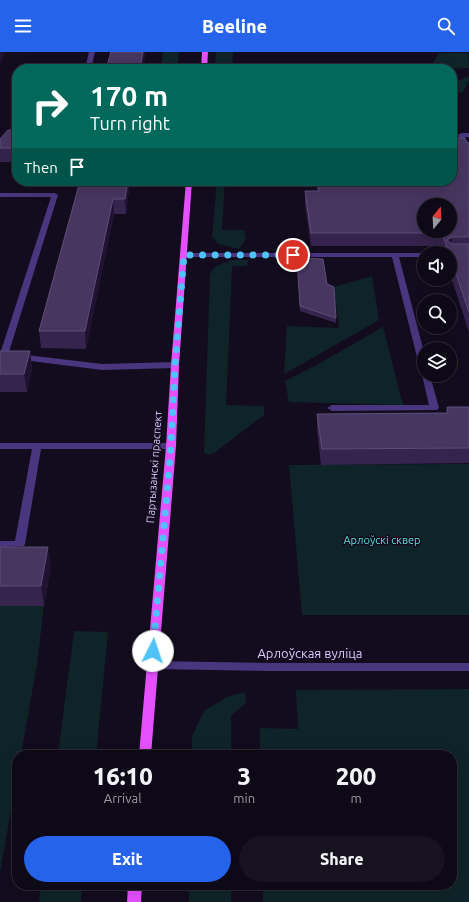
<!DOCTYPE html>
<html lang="en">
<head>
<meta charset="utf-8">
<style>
	:root { --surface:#0e0916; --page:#17121f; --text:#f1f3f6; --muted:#9b9aa1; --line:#2e2a35; --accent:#2563eb }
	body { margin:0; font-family:Ubuntu,sans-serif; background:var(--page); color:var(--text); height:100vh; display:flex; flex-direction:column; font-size:15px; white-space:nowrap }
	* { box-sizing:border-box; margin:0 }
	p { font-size:13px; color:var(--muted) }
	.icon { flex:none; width:22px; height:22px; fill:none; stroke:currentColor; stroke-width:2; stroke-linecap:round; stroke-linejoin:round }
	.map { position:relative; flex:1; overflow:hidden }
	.drawer { position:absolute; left:12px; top:698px; width:445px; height:140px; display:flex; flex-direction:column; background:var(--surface); border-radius:16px; box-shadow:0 4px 16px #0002,0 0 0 1px var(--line) }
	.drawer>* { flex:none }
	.hud { position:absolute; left:12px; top:12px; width:445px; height:122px; border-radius:16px; box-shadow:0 4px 16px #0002,0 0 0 1px var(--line); background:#00695c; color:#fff; overflow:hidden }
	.needle { width:26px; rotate:18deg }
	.controls { position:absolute; left:417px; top:146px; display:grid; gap:8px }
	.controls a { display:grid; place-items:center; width:40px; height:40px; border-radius:50%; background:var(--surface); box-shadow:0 4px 16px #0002,0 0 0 1px var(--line); font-size:20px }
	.pin { position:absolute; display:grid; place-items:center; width:34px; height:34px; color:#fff; margin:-17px; border:2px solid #fff; border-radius:50%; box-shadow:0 1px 4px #0007 }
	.me { position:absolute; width:44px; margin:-22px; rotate:4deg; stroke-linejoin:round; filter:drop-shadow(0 0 3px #0008) }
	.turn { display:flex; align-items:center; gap:14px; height:84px; padding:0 12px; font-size:18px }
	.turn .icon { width:52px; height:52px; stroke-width:2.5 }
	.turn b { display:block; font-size:28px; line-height:34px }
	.then { display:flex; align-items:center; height:38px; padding:0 12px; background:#0003; gap:8px; font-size:15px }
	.eta { display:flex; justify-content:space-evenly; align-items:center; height:68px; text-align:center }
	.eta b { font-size:24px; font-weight:800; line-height:28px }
	.primary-button { display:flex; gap:8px; margin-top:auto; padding:8px 12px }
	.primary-button a { flex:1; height:46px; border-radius:24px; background:var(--accent); color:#fff; font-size:16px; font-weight:800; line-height:46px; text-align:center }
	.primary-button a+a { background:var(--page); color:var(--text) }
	header { display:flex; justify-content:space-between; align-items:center; height:52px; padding:0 12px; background:var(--accent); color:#fff; font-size:18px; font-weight:800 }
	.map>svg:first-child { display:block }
</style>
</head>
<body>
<header><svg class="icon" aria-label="menu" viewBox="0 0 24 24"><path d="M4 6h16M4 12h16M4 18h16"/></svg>Beeline<svg class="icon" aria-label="search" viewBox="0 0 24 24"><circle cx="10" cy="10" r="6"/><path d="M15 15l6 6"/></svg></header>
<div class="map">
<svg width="469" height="850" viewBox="0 0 469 850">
	<rect width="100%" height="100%" fill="#130c1e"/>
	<g fill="#0f2428">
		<polygon points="163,0 179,0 177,17 161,17"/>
		<polygon points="216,0 233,0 232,15 215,11"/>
		<polygon points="439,1 468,1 469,16 429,17"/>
		<polygon points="469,24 469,29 462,41 452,39 452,31"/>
		<polygon points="217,129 225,129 222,178 244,178 246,187 239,197 219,192 212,185"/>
		<path d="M233 208H248L247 214H232L226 353 264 354V363L214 401 208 403 204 401 210 223C214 212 223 212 233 208Z"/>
		<polygon points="372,224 379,268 284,322 287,274 339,276 334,235"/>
		<polygon points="383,275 403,353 289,350 285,329 317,313"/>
		<polygon points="469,412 469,563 302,563 289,413"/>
		<polygon points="0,554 44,554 37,612 21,703 17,703 17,724 0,821"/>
		<polygon points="74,579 108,580 96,703 58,703"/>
		<polygon points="469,637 469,850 263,850 263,833 452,833 452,703 260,703 260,676 298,677 296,638"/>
		<polygon points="245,640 246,651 231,663 231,703 192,703 192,684 204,659 227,645"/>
		<polygon points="41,833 82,833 81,850 39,850"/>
		<rect x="189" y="833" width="42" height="17"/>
	</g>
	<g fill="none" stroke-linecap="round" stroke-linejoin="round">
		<g fill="#49367e" fill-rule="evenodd">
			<polygon points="89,0 95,0 91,17 85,17"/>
			<polygon points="204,14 354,15 357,17 202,17 202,15"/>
			<polygon points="461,81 469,81 469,85 465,85 469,94 469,103 466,101 458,83"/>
			<polygon points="0,141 55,141 58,143 8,303 4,306 1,305 0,302 51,145 0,145"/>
			<polygon points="180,201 425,201 424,205 399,205 424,300 424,320 420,317 392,205 180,205"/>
			<polygon points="18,302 102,312 175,310 179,313 175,316 102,318 15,307 14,305 15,303"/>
			<polygon points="424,321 424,323 430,323 439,356 437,358 332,359 327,356 332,353 429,353 422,323"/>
			<polygon points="0,391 171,391 176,394 171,397 41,397 25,492 24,494 0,495 0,489 15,489 32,397 0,397"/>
			<polygon points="152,609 268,611 469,611 469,619 268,619 152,617 148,616 146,613 148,610"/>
		</g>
		<g fill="#e550ff" fill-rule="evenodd">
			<polygon points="202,0 208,0 207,17 201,17"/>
			<polygon points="186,129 192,129 179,313 176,394 151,703 139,703 166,394 171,313"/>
			<polygon points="128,833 142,833 141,850 127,850"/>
		</g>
	</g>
	<g fill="#35244d">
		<polygon points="17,68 17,110 0,110 0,87 15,78 14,71"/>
		<polygon points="467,90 469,91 469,280 450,222 450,201 443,201 441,194 311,194 305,152 305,139 317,139 316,129 452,129"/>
		<polygon points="80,129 130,129 126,162 114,162 86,297 41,296 39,279"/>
		<polygon points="297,206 327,232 336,266 336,271 300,259"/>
		<polygon points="0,299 30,299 32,317 27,340 0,340"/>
		<polygon points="447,355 469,355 469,411 321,413 317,377 317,362 446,361"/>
		<polygon points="0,495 51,514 44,554 0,554"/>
	</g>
	<g fill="#201332">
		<polygon points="0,0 5,0 0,12"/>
		<polygon points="143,0 146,0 143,17 140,17"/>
		<polygon points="128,129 130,129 126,162 125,147"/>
		<polygon points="113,147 114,162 86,297 85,279"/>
		<polygon points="452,185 450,198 447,188"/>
		<polygon points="30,299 32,317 27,340 24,322"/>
		<polygon points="48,495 51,514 44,554 41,534"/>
	</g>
	<g fill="#473660" stroke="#5e4d79" fill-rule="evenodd">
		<polygon points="111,0 143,0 140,17 106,17"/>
		<polygon points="17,68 17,96 0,96 0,87 8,78 16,78 17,73 14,71"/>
		<path d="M452 86H464L467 90 469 91V185H452L447 188 452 192H469V260L450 204V201H449L442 181H311L305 139H319L318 129H452ZM424 153H450V179H424Z"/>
		<polygon points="80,129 128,129 125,147 113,147 85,279 39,279"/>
		<polygon points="297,206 323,207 327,232 334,235 336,266 300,254"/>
		<polygon points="0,299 30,299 24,322 0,322"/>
		<polygon points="447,355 469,355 469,396 322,397 317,362 448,361"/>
		<polygon points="0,495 48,495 41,534 0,534"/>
	</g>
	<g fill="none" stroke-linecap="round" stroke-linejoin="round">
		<polyline stroke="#4fc3f7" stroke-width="7" stroke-dasharray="0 12.6" points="153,599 171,394 175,313 184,203 293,203"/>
	</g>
	<g text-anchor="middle" stroke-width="3" stroke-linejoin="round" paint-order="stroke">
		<g font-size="11" fill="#dbc9ff" stroke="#130c1e">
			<text transform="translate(154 415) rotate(-86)" y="4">Партызанскі праспект</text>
		</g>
		<g font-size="11" fill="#54e0dc" stroke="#130c1e">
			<text x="382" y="492">Арлоўскі сквер</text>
		</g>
		<g font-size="13" fill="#dbc9ff" stroke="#130c1e">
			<text x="310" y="606">Арлоўская вуліца</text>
		</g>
	</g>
</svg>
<div class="controls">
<a><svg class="needle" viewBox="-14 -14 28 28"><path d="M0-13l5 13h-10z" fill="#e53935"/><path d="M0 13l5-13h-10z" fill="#9b9aa1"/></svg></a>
<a><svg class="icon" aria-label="sound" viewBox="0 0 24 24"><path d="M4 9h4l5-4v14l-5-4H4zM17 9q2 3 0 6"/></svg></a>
<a><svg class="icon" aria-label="search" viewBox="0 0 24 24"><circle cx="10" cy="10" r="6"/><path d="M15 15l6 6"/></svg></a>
<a><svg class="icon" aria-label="layers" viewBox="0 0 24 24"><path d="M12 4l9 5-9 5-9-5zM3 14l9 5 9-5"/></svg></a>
</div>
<div class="pin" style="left:293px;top:203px;background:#d93025"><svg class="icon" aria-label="arrive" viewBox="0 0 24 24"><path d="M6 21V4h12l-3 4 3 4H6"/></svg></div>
<svg class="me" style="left:153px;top:599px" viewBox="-20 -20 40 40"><circle r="19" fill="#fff"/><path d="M0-13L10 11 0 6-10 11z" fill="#4fc3f7"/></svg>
<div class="hud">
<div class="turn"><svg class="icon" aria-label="right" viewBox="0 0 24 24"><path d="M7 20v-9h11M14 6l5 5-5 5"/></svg><div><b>170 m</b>Turn right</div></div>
<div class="then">Then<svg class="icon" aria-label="arrive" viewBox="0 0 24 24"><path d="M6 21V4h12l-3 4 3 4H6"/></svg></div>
</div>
<section class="drawer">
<div class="eta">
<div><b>16:10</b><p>Arrival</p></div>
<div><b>3</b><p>min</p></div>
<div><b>200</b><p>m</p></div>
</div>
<div class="primary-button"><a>Exit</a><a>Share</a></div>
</section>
</div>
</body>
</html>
